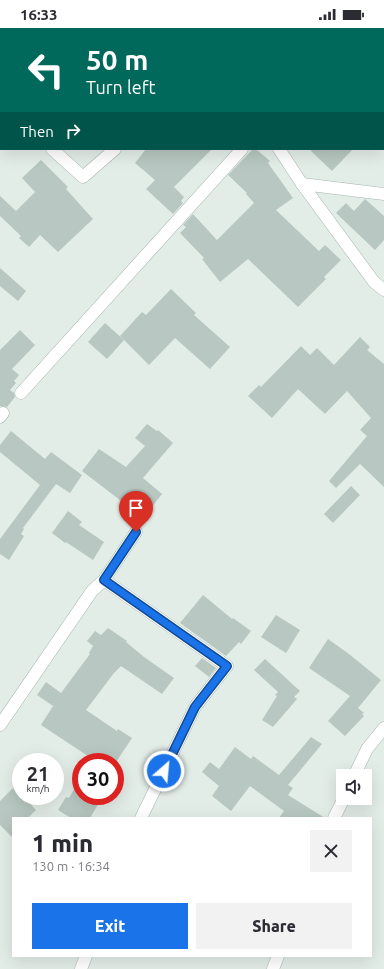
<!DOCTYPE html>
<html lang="en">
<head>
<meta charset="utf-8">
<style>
	:root { --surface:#fff; --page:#f2f2f3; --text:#2b2b33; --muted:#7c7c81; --accent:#1a73e8 }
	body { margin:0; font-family:Ubuntu,sans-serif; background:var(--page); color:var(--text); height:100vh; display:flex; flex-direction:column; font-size:15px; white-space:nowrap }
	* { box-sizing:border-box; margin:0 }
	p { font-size:13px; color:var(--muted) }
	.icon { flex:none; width:22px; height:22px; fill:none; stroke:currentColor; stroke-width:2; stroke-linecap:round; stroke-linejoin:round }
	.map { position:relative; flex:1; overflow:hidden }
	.details { position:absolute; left:12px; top:789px; width:360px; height:140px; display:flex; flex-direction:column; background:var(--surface); border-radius:0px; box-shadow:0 4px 16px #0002 }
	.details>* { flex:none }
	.guide { position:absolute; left:0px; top:0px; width:384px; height:122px; box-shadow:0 4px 16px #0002; background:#00695c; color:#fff; overflow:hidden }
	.tools { position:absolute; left:336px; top:741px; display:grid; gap:8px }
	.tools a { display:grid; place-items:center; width:36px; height:36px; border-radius:0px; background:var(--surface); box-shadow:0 4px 16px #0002; font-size:20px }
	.speed { position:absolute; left:12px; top:725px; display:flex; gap:8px; font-size:20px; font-weight:700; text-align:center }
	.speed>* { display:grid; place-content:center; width:52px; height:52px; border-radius:50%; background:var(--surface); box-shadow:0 4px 16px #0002; line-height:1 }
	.speed small { font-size:10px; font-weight:400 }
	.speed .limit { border:6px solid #d22; background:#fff; color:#111 }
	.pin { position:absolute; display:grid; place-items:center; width:34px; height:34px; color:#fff; margin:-41px -17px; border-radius:50% 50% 50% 0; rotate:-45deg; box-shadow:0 0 4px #0007 }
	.pin .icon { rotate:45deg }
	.me { position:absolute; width:44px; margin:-22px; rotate:27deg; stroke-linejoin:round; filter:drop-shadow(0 0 3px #0008) }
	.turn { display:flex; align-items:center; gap:14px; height:84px; padding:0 20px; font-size:18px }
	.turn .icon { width:52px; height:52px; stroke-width:2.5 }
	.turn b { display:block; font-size:28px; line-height:34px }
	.then { display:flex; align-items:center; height:38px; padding:0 20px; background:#0003; gap:8px; font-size:15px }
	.round { display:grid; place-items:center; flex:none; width:42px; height:42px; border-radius:0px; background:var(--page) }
	.head { display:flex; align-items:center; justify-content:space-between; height:68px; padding:0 20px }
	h1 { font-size:24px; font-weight:800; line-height:30px }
	.primary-button { display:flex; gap:8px; margin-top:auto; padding:8px 20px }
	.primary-button a { flex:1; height:46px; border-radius:0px; background:var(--accent); color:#fff; font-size:16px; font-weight:800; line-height:46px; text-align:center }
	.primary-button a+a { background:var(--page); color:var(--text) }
	.status { display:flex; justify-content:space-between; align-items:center; height:28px; padding:0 20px; background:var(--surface); direction:ltr }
	.status svg { height:11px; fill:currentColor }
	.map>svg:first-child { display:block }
</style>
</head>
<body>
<div class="status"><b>16:33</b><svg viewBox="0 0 49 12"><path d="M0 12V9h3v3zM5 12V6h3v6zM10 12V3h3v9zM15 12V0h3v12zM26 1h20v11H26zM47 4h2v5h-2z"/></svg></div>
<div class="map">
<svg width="384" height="941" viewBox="0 0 384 941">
	<rect width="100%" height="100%" fill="#e3ede8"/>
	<g fill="#b8c7c1">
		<polygon points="146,121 212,121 174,159 184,169 181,173 183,175 173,186 146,161 155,152 135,135"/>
		<polygon points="253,121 256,121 270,133 268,135 293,170 276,182 319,223 325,217 341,232 324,249 326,251 298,279 248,231 220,254 202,231 204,230 180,205 186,199 183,197 193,186 217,212 254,175 246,166 247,165 228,147"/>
		<polygon points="309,121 353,121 332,143"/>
		<polygon points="41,132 68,159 66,161 93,191 58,224 40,207 29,219 19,210 21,208 0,188 0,168 16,183 35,164 22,150"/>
		<polygon points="365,171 384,188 384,212 375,222 336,185 346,175 354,183"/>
		<polygon points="0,240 26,263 18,273 0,258"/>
		<polygon points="171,261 196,285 194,287 230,319 210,341 175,310 149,337 120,308 142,284 146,287"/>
		<polygon points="105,295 124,312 107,331 88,314"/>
		<polygon points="20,302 35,317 12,341 19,347 14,353 16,355 10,362 14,365 15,369 7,379 0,378 0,322"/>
		<polygon points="360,309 370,319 367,322 384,336 384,459 360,436 336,460 329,453 367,408 360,402 371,390 347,363 325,386 298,361 272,390 248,368 259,357 261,359 301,318 310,327 317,320 334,337"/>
		<polygon points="147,396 157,403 158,402 173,415 143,450 162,466 144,489 130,478 129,479 82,443 99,421 126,439 145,418 135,410"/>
		<polygon points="11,403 45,431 51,424 82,447 70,465 56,456 23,500 24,501 21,506 24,508 9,532 0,526 0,511 40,457 0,424 0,417"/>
		<polygon points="351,458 360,467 333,495 324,486"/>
		<polygon points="68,483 82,494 79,497 104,514 93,532 66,514 65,515 52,505"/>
		<polygon points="203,567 232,591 233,590 251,603 241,616 239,614 226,628 180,595"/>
		<polygon points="276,587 300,602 286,625 261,609"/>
		<polygon points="108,600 127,613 126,614 144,629 174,650 162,666 121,638 114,645 86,682 117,703 118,701 132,710 116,734 97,734 41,697 53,678 37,667 46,654 61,665 90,626 89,625 93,618 87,613 95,603 101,607"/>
		<polygon points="328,611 349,626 381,652 358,680 364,685 362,686 364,688 345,708 328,693 350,668 309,640"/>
		<polygon points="202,630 216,640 209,649 195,638"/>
		<polygon points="265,631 300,663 294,669 297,671 273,699 262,692 277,668 275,667 278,664 254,642"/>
		<polygon points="311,709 322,716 288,757 293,760 288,767 325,790 279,790 284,783 250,758 231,783 212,768 219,758 202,744 210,734 219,741 235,719 251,731 253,728 279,747"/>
		<polygon points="81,749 81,768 103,768 90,790 71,790 58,782 66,769 69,770"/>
		<polygon points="14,759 36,782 28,790 13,790 13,810 0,797 0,773"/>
	</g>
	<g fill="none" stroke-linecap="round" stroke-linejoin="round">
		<g stroke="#a6b5af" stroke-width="13">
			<g id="minor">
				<polyline points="198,0 199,1"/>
				<polyline points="0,76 1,77"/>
				<polyline points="52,121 83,149 115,121"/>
				<polyline points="279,121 302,156 374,254 384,262"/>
				<polyline points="302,156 384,166"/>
				<polyline points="21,365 242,121"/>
				<polyline points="0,389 3,385"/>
				<polyline points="104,552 227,638 195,679 141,790"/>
				<polyline points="0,697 92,563 104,552 136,504"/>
				<polyline points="354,748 367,721 384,700"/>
				<polyline points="334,790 344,770"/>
				<polyline points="81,941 86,928"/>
				<polyline points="273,941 278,928"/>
			</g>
		</g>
		<use href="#minor" stroke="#fff" stroke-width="12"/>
	</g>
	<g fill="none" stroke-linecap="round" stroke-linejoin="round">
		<g stroke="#114b97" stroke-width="10">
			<polyline id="route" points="136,504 104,552 227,638 195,679 164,743"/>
		</g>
		<use href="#route" stroke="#1a73e8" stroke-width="7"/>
	</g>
</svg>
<div class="tools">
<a><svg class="icon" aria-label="sound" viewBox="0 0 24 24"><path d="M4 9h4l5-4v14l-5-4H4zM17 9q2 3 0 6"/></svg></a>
</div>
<div class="speed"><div>21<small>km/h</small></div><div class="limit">30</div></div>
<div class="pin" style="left:136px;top:504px;background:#d93025"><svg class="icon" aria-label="arrive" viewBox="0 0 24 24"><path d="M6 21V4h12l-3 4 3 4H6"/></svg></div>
<svg class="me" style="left:164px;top:743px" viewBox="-20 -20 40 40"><circle r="17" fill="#1a73e8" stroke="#fff" stroke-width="3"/><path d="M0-11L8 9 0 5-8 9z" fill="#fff"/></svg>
<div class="guide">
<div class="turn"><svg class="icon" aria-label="left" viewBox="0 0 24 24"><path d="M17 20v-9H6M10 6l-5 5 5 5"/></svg><div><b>50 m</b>Turn left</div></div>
<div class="then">Then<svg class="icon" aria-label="right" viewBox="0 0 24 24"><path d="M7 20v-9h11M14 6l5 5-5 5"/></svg></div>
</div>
<section class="details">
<div class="head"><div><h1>1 min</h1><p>130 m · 16:34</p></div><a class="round"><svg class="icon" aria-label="close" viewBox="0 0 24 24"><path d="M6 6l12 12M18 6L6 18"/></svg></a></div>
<div class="primary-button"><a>Exit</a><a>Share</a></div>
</section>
</div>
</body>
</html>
